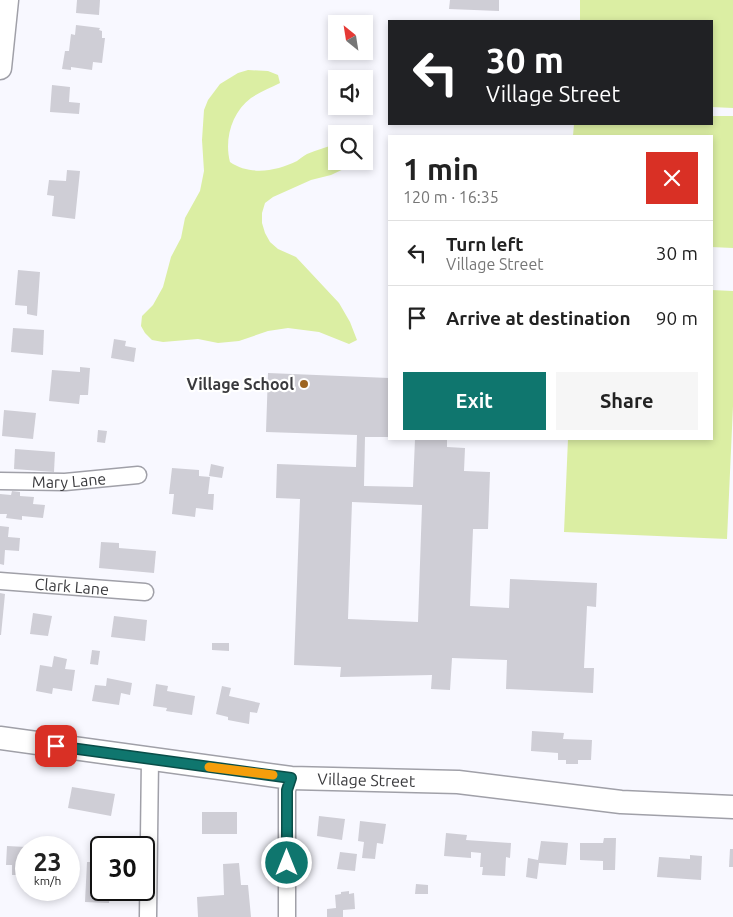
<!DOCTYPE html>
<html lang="en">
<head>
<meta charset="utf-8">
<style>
	:root { --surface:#fff; --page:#f6f6f6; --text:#222; --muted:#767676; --line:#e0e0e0; --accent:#0f766e }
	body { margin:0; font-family:Ubuntu,sans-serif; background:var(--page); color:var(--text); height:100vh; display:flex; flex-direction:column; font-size:19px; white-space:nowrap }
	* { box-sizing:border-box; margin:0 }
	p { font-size:16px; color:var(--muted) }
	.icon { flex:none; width:28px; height:28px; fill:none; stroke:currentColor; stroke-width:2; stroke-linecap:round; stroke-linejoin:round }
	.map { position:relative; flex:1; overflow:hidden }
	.side { position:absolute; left:388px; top:135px; width:325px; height:305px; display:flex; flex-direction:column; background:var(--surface); border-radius:0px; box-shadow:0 2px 8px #0003 }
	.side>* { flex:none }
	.guide { position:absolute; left:388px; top:20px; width:325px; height:105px; border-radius:0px; box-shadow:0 2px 8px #0003; background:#202124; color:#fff; overflow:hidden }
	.needle { width:32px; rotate:330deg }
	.tools { position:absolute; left:328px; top:15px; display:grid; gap:10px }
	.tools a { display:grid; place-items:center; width:45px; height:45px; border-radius:0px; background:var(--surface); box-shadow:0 2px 8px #0003; font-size:25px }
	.speed { position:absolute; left:15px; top:836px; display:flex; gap:10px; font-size:25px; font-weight:700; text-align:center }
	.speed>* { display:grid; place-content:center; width:65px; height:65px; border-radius:50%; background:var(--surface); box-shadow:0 2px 8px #0003; line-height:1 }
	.speed small { font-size:12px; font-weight:400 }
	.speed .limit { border:2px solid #111; border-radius:8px; background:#fff; color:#111 }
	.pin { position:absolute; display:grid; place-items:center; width:42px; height:42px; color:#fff; margin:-21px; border-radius:10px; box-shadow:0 2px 8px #0006 }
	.me { position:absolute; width:55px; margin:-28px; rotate:0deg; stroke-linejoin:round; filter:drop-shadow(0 0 4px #0008) }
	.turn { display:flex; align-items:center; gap:18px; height:105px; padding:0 15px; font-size:22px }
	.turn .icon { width:65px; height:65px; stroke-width:2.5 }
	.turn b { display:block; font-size:35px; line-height:42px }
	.round { display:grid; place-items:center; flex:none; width:52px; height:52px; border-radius:0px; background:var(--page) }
	.overview { display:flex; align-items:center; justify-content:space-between; height:85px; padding:0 15px }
	h1 { font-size:30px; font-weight:600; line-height:38px }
	.button { display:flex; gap:10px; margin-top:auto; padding:10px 15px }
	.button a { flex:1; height:58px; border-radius:0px; background:var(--accent); color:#fff; font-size:20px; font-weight:600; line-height:58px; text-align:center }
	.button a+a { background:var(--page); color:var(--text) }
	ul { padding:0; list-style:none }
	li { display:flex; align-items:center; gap:15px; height:65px; padding:0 15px; border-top:1px solid var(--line) }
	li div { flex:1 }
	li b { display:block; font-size:19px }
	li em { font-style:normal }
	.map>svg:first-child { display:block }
</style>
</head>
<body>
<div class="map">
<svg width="733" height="917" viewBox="0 0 733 917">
	<rect width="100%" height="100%" fill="#f8f8ff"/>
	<g fill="#dbeea3">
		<polygon points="580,0 733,0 733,108 711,107 711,21 580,21"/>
		<path d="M248 70 268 71 278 75 280 83C270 88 260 92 251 98 232 112 224 139 230 162 250 176 277 171 297 161 300 159 303 156 307 154 316 150 327 147 336 144V161H352L350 166 331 175 311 180 273 197 265 203 262 213V223L265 233 270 242 278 249 296 257 339 303 350 322 357 340 349 344 319 332 288 328 268 331 239 341 218 343 198 339 163 342 152 340 145 333 141 326 142 316 153 305 163 287 171 257 181 238 185 218 200 191 204 171 202 140 204 110 208 100 220 84 238 73Z"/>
		<polygon points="711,116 733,116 733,248 711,247 711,136 573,136 574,124 711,124"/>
		<polygon points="711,290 733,291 733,406 727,539 564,532 568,439 711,439"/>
	</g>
	<g fill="#cfced6" fill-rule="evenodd">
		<polygon points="77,0 100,0 99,15 76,13"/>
		<polygon points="450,0 499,0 499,11 449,9"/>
		<polygon points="76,25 100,28 99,30 102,31 102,38 105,38 102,63 93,62 92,70 71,67 71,70 62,69 65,51 69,51 71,34 75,35"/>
		<polygon points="52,85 70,87 69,102 80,103 79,114 50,112"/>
		<polygon points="67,170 80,171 75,219 52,216 54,196 47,195 49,180 66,181"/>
		<polygon points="18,270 40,272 37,316 27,314 27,306 15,305"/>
		<polygon points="13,328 44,330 43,355 11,352"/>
		<polygon points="114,339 126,341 125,346 136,348 134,362 111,358"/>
		<polygon points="80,367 90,368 88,395 80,395 79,404 49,401 52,370 80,372"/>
		<path d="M268 373 389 378V437H365L364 486 413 487 415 439H447V447L465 448 464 471 490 472 488 529H473L470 606 509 608 510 579 597 583 596 607 587 606 584 668H594L593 693 506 689 507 660 452 658 450 690 431 689 432 675 340 677 341 667 294 665 300 499 276 498 277 464 356 467 357 435 266 432ZM352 502 422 505 418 622 348 619Z"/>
		<polygon points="4,410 36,413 33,439 2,436"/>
		<polygon points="98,430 107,431 105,443 97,442"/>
		<polygon points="15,449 55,452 54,472 14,469"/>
		<polygon points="211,464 224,467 222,478 209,476"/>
		<polygon points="172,468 199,470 199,476 210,477 208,494 214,494 213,510 196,508 195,517 172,514 174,494 169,494"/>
		<polygon points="12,491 20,492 20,496 34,497 33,504 45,505 43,518 22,516 22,520 6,518 7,514 0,514 0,494 11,495"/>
		<polygon points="0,526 9,527 8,537 20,538 19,551 5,550 4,565 0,564"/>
		<polygon points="101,542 119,543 119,548 156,551 154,573 99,568"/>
		<polygon points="0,593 5,594 1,635 0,635"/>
		<polygon points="33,613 52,616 48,636 30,634"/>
		<polygon points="114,616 147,620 145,641 111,637"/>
		<polygon points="212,643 229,643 229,651 212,650"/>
		<polygon points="92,650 100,651 98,665 90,664"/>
		<polygon points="54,656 67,659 65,669 75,670 72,691 53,688 52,694 36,691 40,665 52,667"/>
		<polygon points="107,678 132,683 130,695 121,693 119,705 92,701 95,685 106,686"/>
		<polygon points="156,684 168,686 167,691 195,696 192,715 166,711 167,708 153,706"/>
		<polygon points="222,686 231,688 229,696 260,703 257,713 250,712 249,724 228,720 228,717 216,714"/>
		<polygon points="532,731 564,733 563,739 592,740 591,760 578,760 578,764 566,764 566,760 558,760 558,753 531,751"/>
		<polygon points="72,787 115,794 111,816 68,808"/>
		<rect x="202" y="812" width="35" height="22"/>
		<polygon points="319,816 345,819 342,840 317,836"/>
		<polygon points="360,821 386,824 383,844 377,843 375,859 362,858 364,842 358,841"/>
		<polygon points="446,833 467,835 466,840 511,843 510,858 506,857 505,876 482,875 483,867 480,867 481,853 471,852 471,858 444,856"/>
		<polygon points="604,838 616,838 615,870 603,870 603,861 580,860 580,843 603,843"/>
		<polygon points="541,841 568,843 566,865 539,863 537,879 526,877 528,858 538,860"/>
		<polygon points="7,846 26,847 26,875 12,875 12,865 6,865"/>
		<polygon points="730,849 733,849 733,867 729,867"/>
		<polygon points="340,852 357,854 355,871 337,869"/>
		<polygon points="690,855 702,856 701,880 657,877 659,857 690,859"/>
		<polygon points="87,862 101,862 101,890 110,890 109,903 85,902"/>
		<polygon points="239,863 241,885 248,885 251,917 198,917 197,897 224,895 223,864"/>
		<polygon points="416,884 428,885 428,894 415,894"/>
		<polygon points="349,891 349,894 354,893 355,909 343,910 343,917 327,917 327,909 336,908 335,895 341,894 341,892"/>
	</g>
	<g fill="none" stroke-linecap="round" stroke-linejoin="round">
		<g stroke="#a0a0a8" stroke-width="19">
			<g id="street">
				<path id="s1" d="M0 481 65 482 138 475"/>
				<path id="s2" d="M0 581 145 592"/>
				<polyline points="148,917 150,759"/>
				<polyline points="287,917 287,790 291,778"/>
			</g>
		</g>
		<g stroke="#a0a0a8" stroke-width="25">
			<g id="secondary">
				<polyline points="0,68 7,0"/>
				<path id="s3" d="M0 738 291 778 458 782 621 802 733 807"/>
			</g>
		</g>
		<use href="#street" stroke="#fff" stroke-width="16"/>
		<use href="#secondary" stroke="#fff" stroke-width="22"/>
	</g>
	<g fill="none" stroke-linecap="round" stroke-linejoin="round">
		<g stroke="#0a4d48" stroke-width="12">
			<polyline id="route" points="56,746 291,778 287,790 287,863"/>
		</g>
		<use href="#route" stroke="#0f766e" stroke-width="9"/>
		<polyline stroke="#f59e0b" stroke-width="9" points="209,767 273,775"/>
	</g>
	<circle fill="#9d6421" stroke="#fff" stroke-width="2" cx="304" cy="384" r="5"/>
	<g text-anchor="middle" stroke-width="4.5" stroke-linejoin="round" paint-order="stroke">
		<g font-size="16" font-weight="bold" fill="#3a3a3d" stroke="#fff" text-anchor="end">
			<text x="294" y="390">Village School</text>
		</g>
		<g font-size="16" fill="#3a3a3d" stroke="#fff">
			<text dy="6" stroke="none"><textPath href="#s1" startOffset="69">Mary Lane</textPath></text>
			<text dy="6" stroke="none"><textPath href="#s2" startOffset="72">Clark Lane</textPath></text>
			<text dy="6" stroke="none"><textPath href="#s3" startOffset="369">Village Street</textPath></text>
		</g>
	</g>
</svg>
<div class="tools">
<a><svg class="needle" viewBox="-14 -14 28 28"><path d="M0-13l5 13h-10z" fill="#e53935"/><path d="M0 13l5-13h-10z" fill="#767676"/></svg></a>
<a><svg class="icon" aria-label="sound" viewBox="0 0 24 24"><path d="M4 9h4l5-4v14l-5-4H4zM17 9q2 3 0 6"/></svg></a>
<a><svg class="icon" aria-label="search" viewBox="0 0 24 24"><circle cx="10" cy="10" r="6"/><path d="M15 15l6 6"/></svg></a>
</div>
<div class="speed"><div>23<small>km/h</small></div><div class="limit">30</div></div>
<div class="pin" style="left:56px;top:746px;background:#d93025"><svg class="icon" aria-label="arrive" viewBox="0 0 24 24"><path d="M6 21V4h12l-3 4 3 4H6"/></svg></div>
<svg class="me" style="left:287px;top:863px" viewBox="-20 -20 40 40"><circle r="17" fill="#0f766e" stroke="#fff" stroke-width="3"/><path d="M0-11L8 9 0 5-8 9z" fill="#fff"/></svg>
<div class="guide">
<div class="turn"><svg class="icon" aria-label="left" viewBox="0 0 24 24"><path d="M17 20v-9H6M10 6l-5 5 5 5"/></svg><div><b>30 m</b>Village Street</div></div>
</div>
<section class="side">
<div class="overview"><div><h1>1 min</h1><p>120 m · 16:35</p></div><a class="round" style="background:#d93025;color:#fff"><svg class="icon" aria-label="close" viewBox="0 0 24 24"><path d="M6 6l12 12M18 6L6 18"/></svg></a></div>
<ul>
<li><svg class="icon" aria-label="left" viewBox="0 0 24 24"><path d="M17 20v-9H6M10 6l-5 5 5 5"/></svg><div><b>Turn left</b><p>Village Street</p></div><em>30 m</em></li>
<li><svg class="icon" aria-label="arrive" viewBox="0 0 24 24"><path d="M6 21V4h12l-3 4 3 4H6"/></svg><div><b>Arrive at destination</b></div><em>90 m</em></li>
</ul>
<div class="button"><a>Exit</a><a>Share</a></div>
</section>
</div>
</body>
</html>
